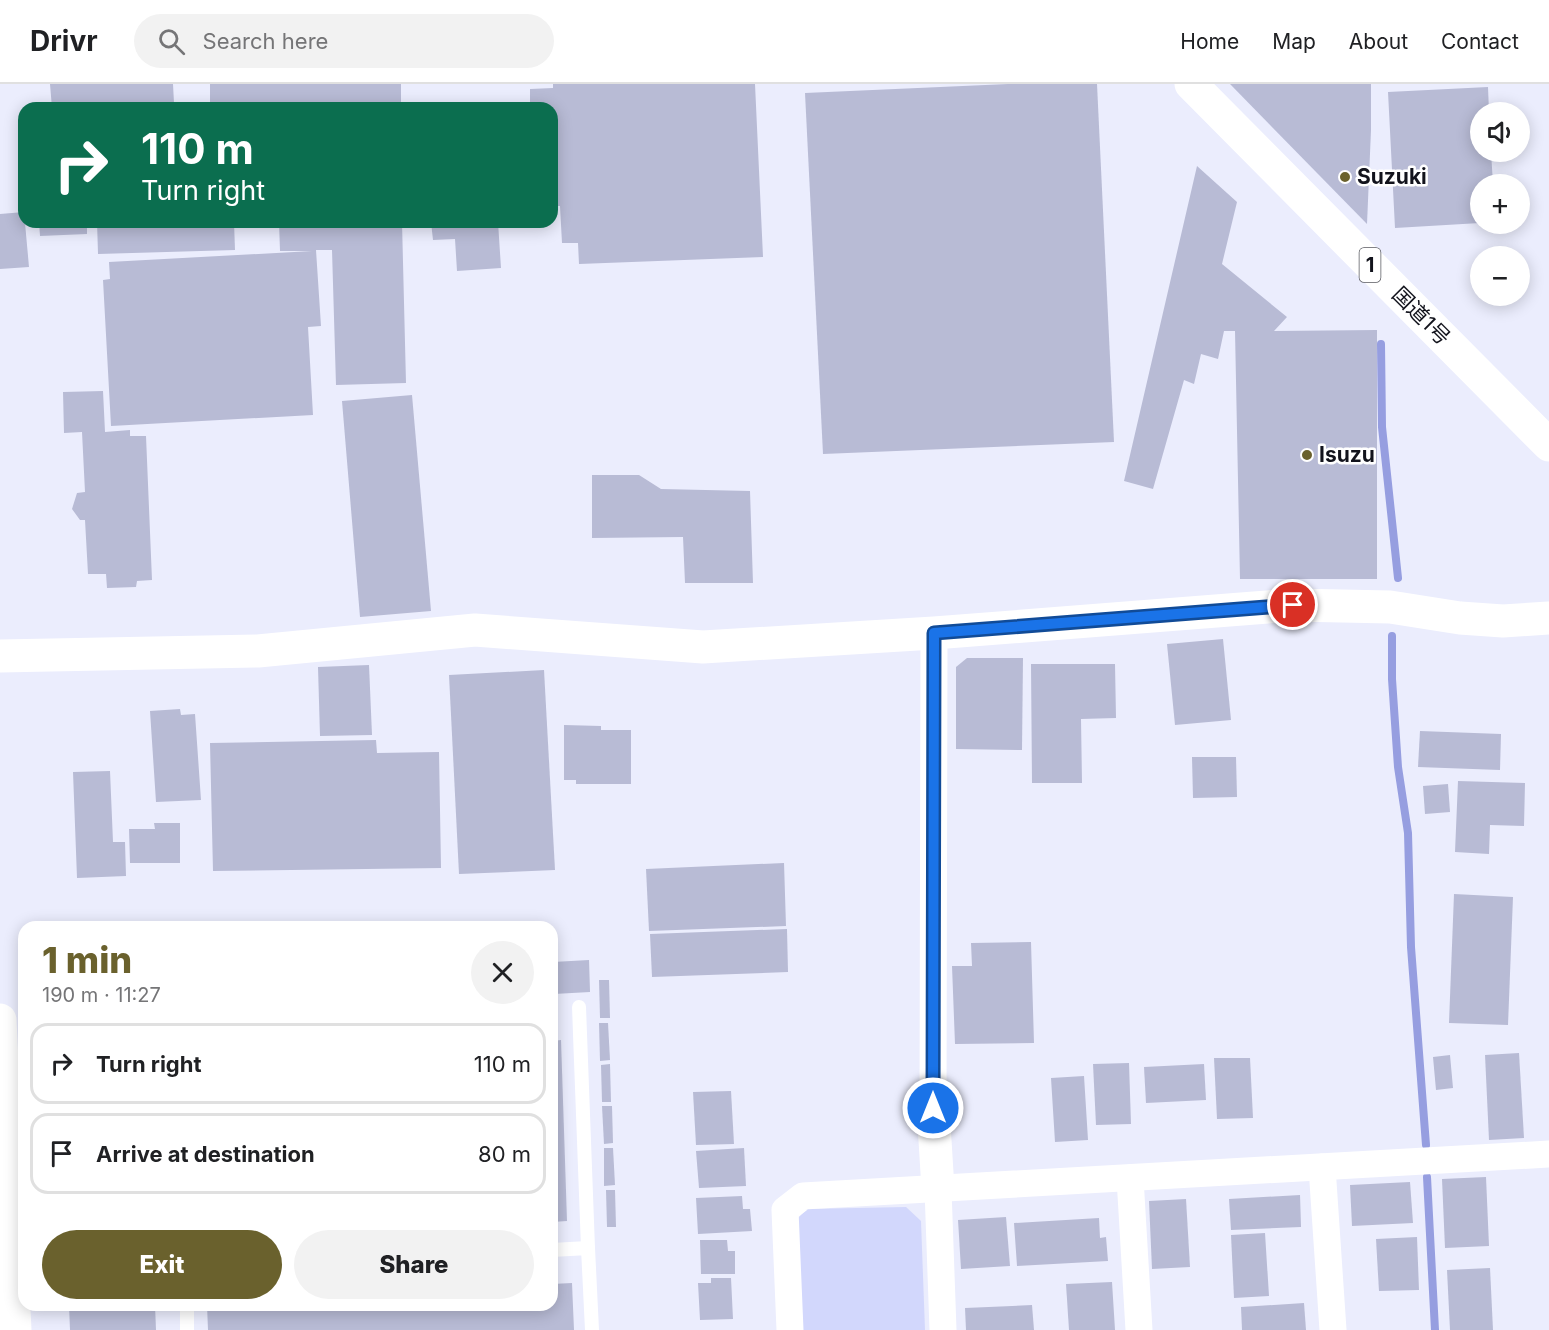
<!DOCTYPE html>
<html lang="en">
<head>
<meta charset="utf-8">
<style>
	:root { --surface:#fff; --page:#f2f2f2; --text:#202124; --muted:#757577; --line:#e0e0e0; --accent:#6a612d }
	body { margin:0; font-family:Inter,"Noto Sans JP",sans-serif; background:var(--page); color:var(--text); height:100vh; display:flex; flex-direction:column; font-size:22px; white-space:nowrap }
	* { box-sizing:border-box; margin:0 }
	p { font-size:20px; color:var(--muted) }
	.icon { flex:none; width:33px; height:33px; fill:none; stroke:currentColor; stroke-width:2; stroke-linecap:round; stroke-linejoin:round }
	.map { position:relative; flex:1; overflow:hidden }
	.sheet { position:absolute; left:18px; top:837px; width:540px; height:390px; display:flex; flex-direction:column; background:var(--surface); border-radius:18px; box-shadow:0 3px 15px #0003 }
	.sheet>* { flex:none }
	.top-card { position:absolute; left:18px; top:18px; width:540px; height:126px; border-radius:18px; box-shadow:0 3px 15px #0003; background:#0b6e4f; color:#fff; overflow:hidden }
	.controls { position:absolute; left:1470px; top:18px; display:grid; gap:12px }
	.controls a { display:grid; place-items:center; width:60px; height:60px; border-radius:50%; background:var(--surface); box-shadow:0 3px 15px #0003; font-size:30px }
	.pin { position:absolute; display:grid; place-items:center; width:51px; height:51px; color:#fff; margin:-26px; border:3px solid #fff; border-radius:50%; box-shadow:0 2px 6px #0007 }
	.me { position:absolute; width:66px; margin:-33px; rotate:0deg; stroke-linejoin:round; filter:drop-shadow(0 0 4px #0008) }
	.turn { display:flex; align-items:center; gap:21px; height:126px; padding:0 24px; font-size:27px }
	.turn .icon { width:78px; height:78px; stroke-width:2.5 }
	.turn b { display:block; font-size:42px; line-height:51px }
	.round { display:grid; place-items:center; flex:none; width:63px; height:63px; border-radius:32px; background:var(--page) }
	.head { display:flex; align-items:center; justify-content:space-between; height:102px; padding:0 24px }
	h1 { font-size:36px; font-weight:800; line-height:45px; color:var(--accent) }
	.button { display:flex; gap:12px; margin-top:auto; padding:12px 24px }
	.button a { flex:1; height:69px; border-radius:36px; background:var(--accent); color:#fff; font-size:24px; font-weight:800; line-height:69px; text-align:center }
	.button a+a { background:var(--page); color:var(--text) }
	ul { padding:0; list-style:none }
	li { display:flex; align-items:center; gap:18px; height:81px; margin:0 12px 9px; padding:0 12px; border:3px solid var(--line); border-radius:18px }
	li div { flex:1 }
	li b { display:block; font-size:22px }
	li em { font-style:normal }
	header { display:flex; align-items:center; gap:36px; box-sizing:border-box; height:84px; padding:0 30px; background:var(--surface); border-bottom:2px solid var(--line) }
	header strong { font-size:28px }
	nav { display:flex; gap:33px; margin-inline-start:auto; font-size:21px }
	.search { width:420px; height:54px; background:var(--page); display:flex; align-items:center; gap:15px; box-sizing:border-box; padding:0 21px; border-radius:33px; color:var(--muted); font-size:22px }
	.map>svg:first-child { display:block }
</style>
</head>
<body>
<header>
<strong>Drivr</strong>
<div class="search"><svg class="icon" aria-label="search" viewBox="0 0 24 24"><circle cx="10" cy="10" r="6"/><path d="M15 15l6 6"/></svg>Search here</div>
<nav><a>Home</a><a>Map</a><a>About</a><a>Contact</a></nav>
</header>
<div class="map">
<svg width="1549" height="1246" viewBox="0 0 1549 1246">
	<rect width="100%" height="100%" fill="#ebedfd"/>
	<polygon fill="#d2d7fc" points="906,1123 921,1137 925,1246 803,1246 797,1135 807,1125"/>
	<g fill="none" stroke-linecap="round" stroke-linejoin="round">
		<g stroke="#969ee0" stroke-width="8">
			<polyline points="1381,260 1382,343 1398,494"/>
			<polyline points="1392,552 1392,595 1398,683 1408,749 1411,863 1426,1061"/>
			<polyline points="1427,1093 1435,1246"/>
		</g>
	</g>
	<g fill="#b8bbd5">
		<polygon points="50,0 173,0 174,19 151,21 151,24 52,24"/>
		<rect x="210" y="0" width="191" height="24"/>
		<polygon points="553,0 755,0 763,173 579,180 578,159 562,159 560,122 552,122 552,24 530,24 530,5 553,4"/>
		<polygon points="1008,0 1097,0 1114,358 823,370 805,9"/>
		<polygon points="1230,0 1371,0 1371,46 1367,140"/>
		<polygon points="1488,3 1489,28 1480,28 1480,68 1491,68 1493,100 1480,100 1480,139 1395,144 1388,8"/>
		<polygon points="1197,82 1237,118 1222,180 1287,233 1274,247 1377,246 1377,495 1240,495 1235,247 1224,247 1218,275 1201,270 1194,300 1184,296 1153,405 1124,397"/>
		<polygon points="24,128 29,183 0,185 0,130"/>
		<polygon points="39,138 87,138 87,150 40,152"/>
		<polygon points="97,138 234,138 235,166 98,170"/>
		<polygon points="279,138 402,138 406,299 336,301 332,166 316,166 321,242 308,243 313,331 111,342 103,196 110,195 109,178 312,167 280,167"/>
		<polygon points="431,138 498,138 501,184 457,187 455,155 433,156"/>
		<polygon points="103,307 105,348 130,346 130,352 146,352 152,496 137,497 136,503 107,504 106,490 88,490 85,436 80,436 72,425 77,409 85,408 82,348 64,349 63,308"/>
		<polygon points="412,311 431,527 360,533 342,317"/>
		<polygon points="592,391 639,391 661,405 750,407 753,499 685,499 683,453 592,454"/>
		<polygon points="1223,555 1231,636 1175,641 1167,560"/>
		<polygon points="967,574 1023,574 1022,666 956,665 956,583"/>
		<polygon points="1031,580 1115,580 1116,634 1081,635 1082,699 1032,699"/>
		<polygon points="369,581 372,651 320,652 318,583"/>
		<polygon points="544,586 555,786 459,790 449,591"/>
		<polygon points="180,625 181,631 195,630 201,716 156,718 150,627"/>
		<polygon points="564,641 601,642 601,646 631,646 631,700 576,700 576,696 564,696"/>
		<polygon points="1420,647 1501,650 1500,686 1418,683"/>
		<polygon points="376,656 377,669 439,668 441,784 213,787 210,659"/>
		<polygon points="1192,673 1236,673 1237,713 1193,714"/>
		<polygon points="110,687 113,758 125,758 126,792 77,794 73,688"/>
		<polygon points="1458,697 1525,699 1524,742 1490,741 1489,770 1455,768"/>
		<polygon points="1448,700 1450,728 1425,730 1423,702"/>
		<polygon points="154,739 180,739 180,779 130,779 129,745 155,745"/>
		<polygon points="784,779 786,842 649,847 646,785"/>
		<polygon points="1454,810 1513,813 1508,941 1449,939"/>
		<polygon points="787,845 788,888 652,893 650,850"/>
		<polygon points="1031,858 1034,959 955,960 952,882 972,882 971,859"/>
		<polygon points="589,876 590,908 554,910 553,878"/>
		<polygon points="599,896 609,896 610,934 600,934"/>
		<polygon points="599,939 608,939 610,976 600,977"/>
		<polygon points="561,956 567,1137 552,1138 552,957"/>
		<polygon points="1519,969 1524,1054 1489,1056 1485,971"/>
		<polygon points="1450,971 1453,1004 1436,1006 1433,973"/>
		<polygon points="1214,974 1250,974 1253,1034 1217,1035"/>
		<polygon points="1129,979 1131,1040 1096,1041 1093,980"/>
		<polygon points="610,980 611,1018 602,1018 601,981"/>
		<polygon points="1204,980 1206,1016 1146,1019 1144,983"/>
		<polygon points="1084,992 1088,1056 1055,1058 1051,994"/>
		<polygon points="731,1007 734,1060 696,1061 693,1008"/>
		<polygon points="602,1022 612,1022 613,1059 604,1060"/>
		<polygon points="604,1064 613,1064 615,1101 604,1102"/>
		<polygon points="744,1064 746,1102 699,1104 696,1067"/>
		<polygon points="1486,1093 1489,1162 1445,1164 1442,1095"/>
		<polygon points="1410,1098 1413,1139 1352,1142 1350,1101"/>
		<polygon points="606,1106 615,1106 616,1143 607,1143"/>
		<polygon points="1300,1111 1301,1143 1231,1146 1229,1115"/>
		<polygon points="742,1112 743,1125 750,1125 752,1147 698,1150 696,1114"/>
		<polygon points="1186,1115 1190,1183 1152,1185 1149,1117"/>
		<polygon points="1006,1133 1010,1182 961,1185 958,1136"/>
		<polygon points="1099,1134 1100,1154 1106,1153 1108,1177 1017,1182 1014,1139"/>
		<polygon points="1265,1149 1269,1212 1234,1214 1231,1151"/>
		<polygon points="1417,1153 1419,1206 1379,1207 1376,1155"/>
		<polygon points="700,1156 727,1156 728,1167 735,1167 735,1190 701,1190"/>
		<polygon points="1490,1184 1493,1246 1450,1246 1447,1186"/>
		<polygon points="711,1194 731,1194 733,1235 700,1236 698,1199 711,1199"/>
		<polygon points="1112,1198 1115,1246 1069,1246 1066,1200"/>
		<polygon points="572,1199 574,1246 208,1246 207,1221 552,1221 552,1200"/>
		<polygon points="1304,1219 1306,1246 1242,1246 1241,1223"/>
		<polygon points="69,1221 155,1221 156,1246 70,1246"/>
		<polygon points="1032,1221 1034,1246 966,1246 965,1224"/>
	</g>
	<g fill="none" stroke-linecap="round" stroke-linejoin="round">
		<g stroke="#fff" stroke-width="14">
			<polyline points="579,923 588,1164"/>
			<polyline points="552,1166 588,1164 592,1246"/>
			<polyline points="187,1221 187,1246"/>
		</g>
		<g stroke="#fff" stroke-width="27">
			<polyline points="933,1024 934,549"/>
			<polyline points="1322,1083 1333,1246"/>
			<polyline points="1130,1094 1139,1246"/>
			<polyline points="938,1105 943,1246"/>
			<polyline points="790,1246 785,1126 803,1112 1549,1070"/>
		</g>
		<g stroke="#fff" stroke-width="33">
			<polyline points="0,572 258,567 475,546 703,563 934,549 1293,521 1390,523 1460,534 1503,537 1549,534"/>
			<polyline points="0,936 15,1246"/>
			<polyline points="933,1024 938,1105"/>
		</g>
		<polyline stroke="#fff" stroke-width="33" points="1191,0 1549,361"/>
	</g>
	<g fill="none" stroke-linecap="round" stroke-linejoin="round">
		<g stroke="#114b97" stroke-width="15">
			<polyline id="route" points="933,1024 934,549 1293,521"/>
		</g>
		<use href="#route" stroke="#1a73e8" stroke-width="10"/>
	</g>
	<g fill="#6a612d" stroke="#fff" stroke-width="2">
		<circle cx="1345" cy="93" r="6"/>
		<circle cx="1307" cy="371" r="6"/>
	</g>
	<g text-anchor="middle" stroke-width="5" stroke-linejoin="round" paint-order="stroke">
		<rect fill="#fff" stroke="#595a60" stroke-width="1.5" x="1359.5" y="164" width="21" height="34" rx="4.5"/>
		<g font-size="20" font-weight="bold" fill="#12131c">
			<text x="1370" y="188">1</text>
		</g>
		<g font-size="21" font-weight="bold" fill="#12131c" stroke="#fff" text-anchor="start">
			<text x="1357" y="100">Suzuki</text>
			<text x="1319" y="378">Isuzu</text>
		</g>
		<g font-size="21" fill="#12131c" stroke="#fff">
			<text transform="translate(1421 232) rotate(45)" y="7">国道1号</text>
		</g>
	</g>
</svg>
<div class="controls">
<a><svg class="icon" aria-label="sound" viewBox="0 0 24 24"><path d="M4 9h4l5-4v14l-5-4H4zM17 9q2 3 0 6"/></svg></a>
<a>+</a>
<a>−</a>
</div>
<div class="pin" style="left:1293px;top:521px;background:#d93025"><svg class="icon" aria-label="arrive" viewBox="0 0 24 24"><path d="M6 21V4h12l-3 4 3 4H6"/></svg></div>
<svg class="me" style="left:933px;top:1024px" viewBox="-20 -20 40 40"><circle r="17" fill="#1a73e8" stroke="#fff" stroke-width="3"/><path d="M0-11L8 9 0 5-8 9z" fill="#fff"/></svg>
<div class="top-card">
<div class="turn"><svg class="icon" aria-label="right" viewBox="0 0 24 24"><path d="M7 20v-9h11M14 6l5 5-5 5"/></svg><div><b>110 m</b>Turn right</div></div>
</div>
<section class="sheet">
<div class="head"><div><h1>1 min</h1><p>190 m · 11:27</p></div><a class="round"><svg class="icon" aria-label="close" viewBox="0 0 24 24"><path d="M6 6l12 12M18 6L6 18"/></svg></a></div>
<ul>
<li><svg class="icon" aria-label="right" viewBox="0 0 24 24"><path d="M7 20v-9h11M14 6l5 5-5 5"/></svg><div><b>Turn right</b></div><em>110 m</em></li>
<li><svg class="icon" aria-label="arrive" viewBox="0 0 24 24"><path d="M6 21V4h12l-3 4 3 4H6"/></svg><div><b>Arrive at destination</b></div><em>80 m</em></li>
</ul>
<div class="button"><a>Exit</a><a>Share</a></div>
</section>
</div>
</body>
</html>
